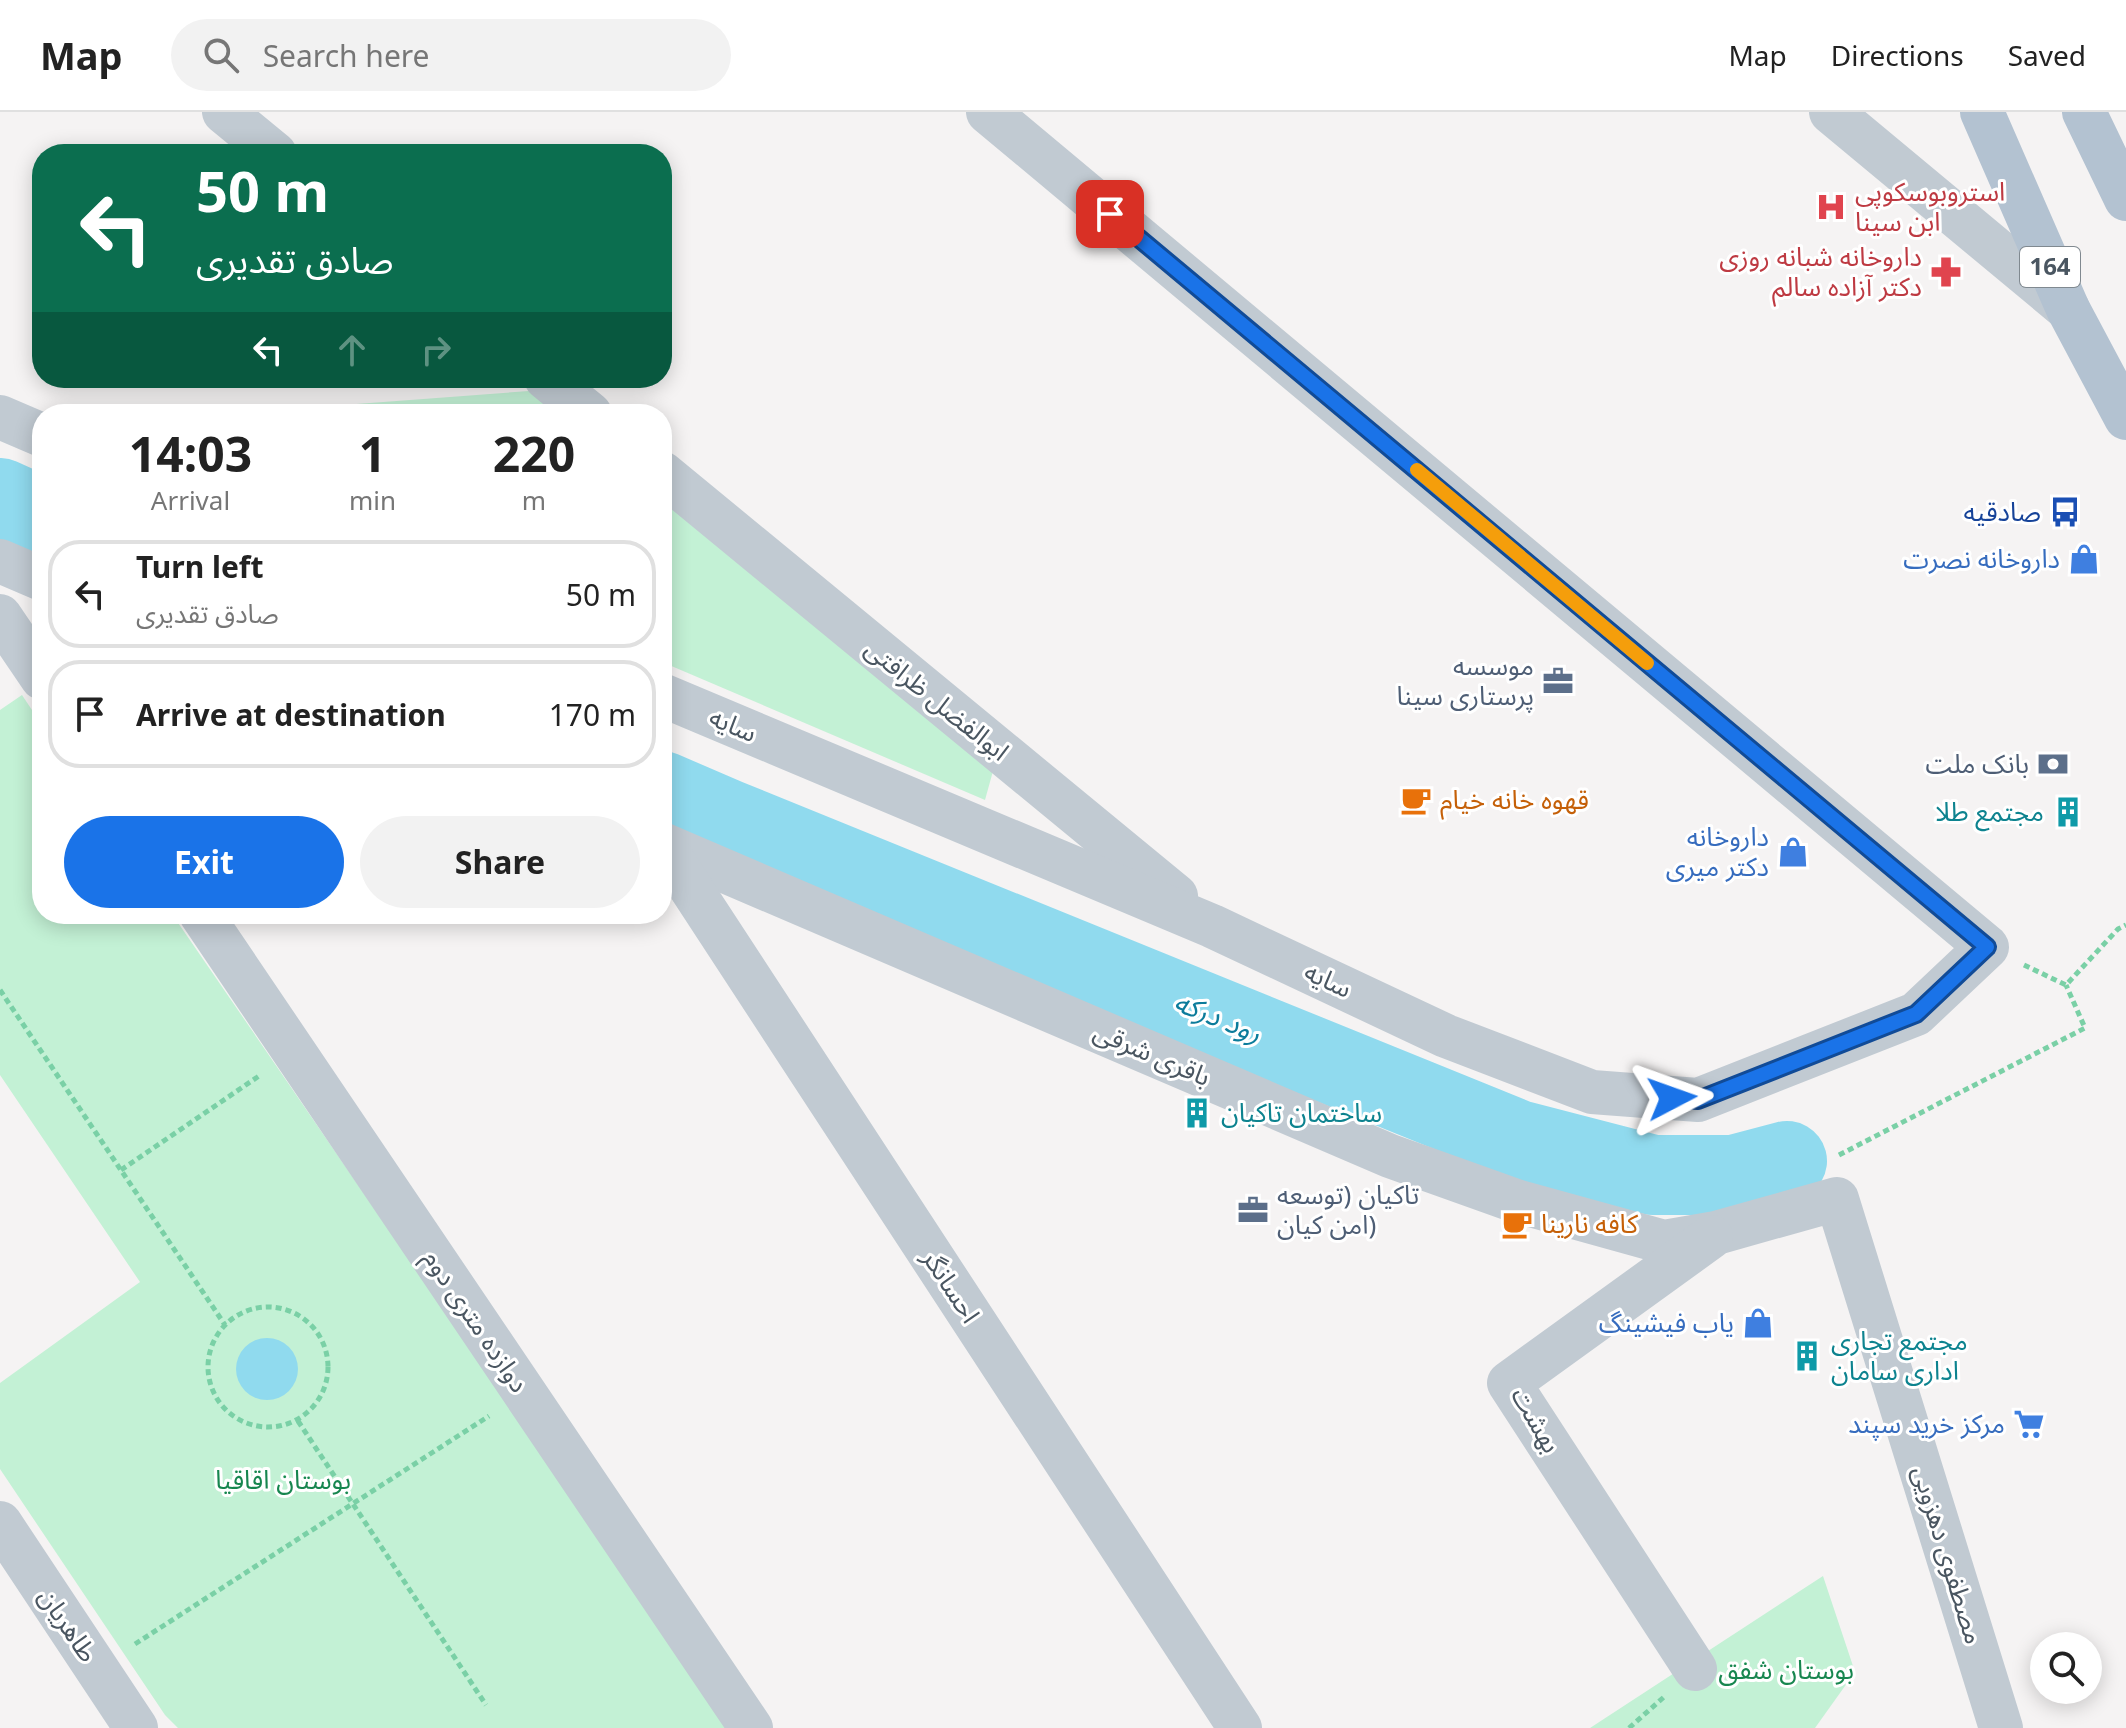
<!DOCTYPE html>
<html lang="en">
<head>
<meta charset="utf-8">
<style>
	:root { --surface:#fff; --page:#f2f2f2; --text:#222; --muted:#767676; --line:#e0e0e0; --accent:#1a73e8 }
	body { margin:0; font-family:"Noto Sans","Noto Sans Arabic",sans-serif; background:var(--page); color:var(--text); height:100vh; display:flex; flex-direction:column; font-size:30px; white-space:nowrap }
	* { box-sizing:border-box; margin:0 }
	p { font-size:26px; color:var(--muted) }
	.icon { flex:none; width:44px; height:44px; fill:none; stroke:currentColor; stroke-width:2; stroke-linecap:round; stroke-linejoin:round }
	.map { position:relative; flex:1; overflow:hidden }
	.drawer { position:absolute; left:32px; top:292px; width:640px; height:520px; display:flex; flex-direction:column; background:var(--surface); border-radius:32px; box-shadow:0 4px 20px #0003 }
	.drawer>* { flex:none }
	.top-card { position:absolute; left:32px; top:32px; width:640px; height:244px; border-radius:32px; box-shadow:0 4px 20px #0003; background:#0b6e4f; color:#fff; overflow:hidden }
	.tools { position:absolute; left:2030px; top:1520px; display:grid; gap:16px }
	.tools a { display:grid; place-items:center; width:72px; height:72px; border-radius:50%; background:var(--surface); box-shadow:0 4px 20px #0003; font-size:40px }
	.pin { position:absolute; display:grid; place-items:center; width:68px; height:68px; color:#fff; margin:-34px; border-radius:16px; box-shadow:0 4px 12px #0006 }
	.me { position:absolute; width:88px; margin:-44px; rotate:86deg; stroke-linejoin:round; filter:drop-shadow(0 0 6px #0008) }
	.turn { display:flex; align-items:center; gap:28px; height:168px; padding:0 32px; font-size:36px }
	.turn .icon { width:104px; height:104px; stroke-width:2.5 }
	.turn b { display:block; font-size:56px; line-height:68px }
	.lanes { display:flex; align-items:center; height:76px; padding:0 32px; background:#0003; justify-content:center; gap:40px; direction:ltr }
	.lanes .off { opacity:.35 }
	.eta { display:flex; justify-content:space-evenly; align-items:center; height:136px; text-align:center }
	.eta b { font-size:48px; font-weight:700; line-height:56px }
	.action { display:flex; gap:16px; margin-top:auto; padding:16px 32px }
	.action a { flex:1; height:92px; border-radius:48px; background:var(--accent); color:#fff; font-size:32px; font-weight:700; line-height:92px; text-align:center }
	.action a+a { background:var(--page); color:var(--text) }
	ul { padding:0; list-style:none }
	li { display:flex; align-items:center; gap:24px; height:108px; margin:0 16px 12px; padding:0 16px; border:4px solid var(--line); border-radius:32px }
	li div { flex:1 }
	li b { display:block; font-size:30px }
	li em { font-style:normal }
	header { display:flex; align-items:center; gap:48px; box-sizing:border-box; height:112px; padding:0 40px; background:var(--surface); border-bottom:2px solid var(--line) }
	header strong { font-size:38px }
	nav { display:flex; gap:44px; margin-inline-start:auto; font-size:28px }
	.search { width:560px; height:72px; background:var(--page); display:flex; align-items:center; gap:20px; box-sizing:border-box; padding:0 28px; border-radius:44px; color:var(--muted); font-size:30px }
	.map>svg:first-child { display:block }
</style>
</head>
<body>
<header>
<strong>Map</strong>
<div class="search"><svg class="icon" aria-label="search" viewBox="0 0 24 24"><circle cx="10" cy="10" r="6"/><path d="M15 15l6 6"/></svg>Search here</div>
<nav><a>Map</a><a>Directions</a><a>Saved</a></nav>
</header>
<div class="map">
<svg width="2126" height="1616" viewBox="0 0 2126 1616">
	<rect width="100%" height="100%" fill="#f5f3f3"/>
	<g fill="#c3f1d5">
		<polygon points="529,279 557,302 300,302 303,296"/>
		<polygon points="662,388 993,659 985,688 662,550"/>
		<polygon points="22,583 42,613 42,802 172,802 731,1616 178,1616 165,1603 0,1357 0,1271 140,1170 0,963 0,598"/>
		<polygon points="1823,1464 1855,1560 1815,1616 1590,1616"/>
	</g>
	<circle fill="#90daee" cx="267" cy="1257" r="31"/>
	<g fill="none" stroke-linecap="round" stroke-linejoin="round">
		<g stroke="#90daee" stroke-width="80">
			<polyline points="0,386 42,405"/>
			<polyline points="662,679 727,707 1518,1028 1653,1063 1734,1063 1787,1049"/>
		</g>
		<g stroke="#7ad0a6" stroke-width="5" stroke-dasharray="6 4" stroke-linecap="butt">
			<polyline points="2024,853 2066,873 2118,817 2126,813"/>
			<polyline points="0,878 225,1213"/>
			<polyline points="1839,1043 2085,916 2066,873"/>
			<polyline points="121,1058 259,964"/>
			<circle cx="268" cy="1255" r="60"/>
			<polyline points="298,1309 486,1593"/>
			<polyline points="135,1532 489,1304"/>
			<polyline points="1629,1616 1664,1585"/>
		</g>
		<g stroke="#c1cad2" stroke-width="44">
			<polyline points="224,0 275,42"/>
			<polyline points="1831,0 2068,197"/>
			<polyline points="546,266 590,302"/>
			<polyline points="0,305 42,323"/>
			<polyline points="662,361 1176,784"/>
			<polyline points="0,449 42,467"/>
			<polyline points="0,504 42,566"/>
			<polyline points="662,583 1212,814 1446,924 1592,980 1698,988 1916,902 1987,835 988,0"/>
			<polyline points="662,732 1390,1044 1516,1089 1664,1130 1716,1121 1837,1087 2001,1616"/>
			<polyline points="662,732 1240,1616"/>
			<polyline points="201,802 751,1616"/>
			<polyline points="0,1411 136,1616"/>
			<polyline points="1695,1557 1509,1271 1711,1125"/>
		</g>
		<g stroke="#b3c2d1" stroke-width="44">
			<polyline points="1982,0 2068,197 2126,306"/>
			<polyline points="2084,0 2126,87"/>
		</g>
	</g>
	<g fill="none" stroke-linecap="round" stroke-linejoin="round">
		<g stroke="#114b97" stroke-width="20">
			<polyline id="route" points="1110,102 1987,835 1916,902 1698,988 1672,986"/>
		</g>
		<use href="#route" stroke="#1a73e8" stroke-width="14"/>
		<polyline stroke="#f59e0b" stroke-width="14" points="1417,358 1647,551"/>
	</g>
	<defs>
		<g id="hospital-bare" transform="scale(2.4)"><path d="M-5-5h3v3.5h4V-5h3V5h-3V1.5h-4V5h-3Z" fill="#e0444e" stroke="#fff" stroke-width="2.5" paint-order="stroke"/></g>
		<g id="pharmacy-bare" transform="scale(2.4)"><path d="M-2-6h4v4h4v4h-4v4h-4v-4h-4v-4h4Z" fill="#e0444e" stroke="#fff" stroke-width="2.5" paint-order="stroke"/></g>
		<g id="bus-bare" transform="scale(2.4)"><path d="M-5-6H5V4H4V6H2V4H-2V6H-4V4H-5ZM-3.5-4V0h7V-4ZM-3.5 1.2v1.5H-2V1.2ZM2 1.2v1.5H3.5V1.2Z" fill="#1a4fb4" stroke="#fff" stroke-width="2.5" paint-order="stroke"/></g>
		<g id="shop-bare" transform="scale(2.4)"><path d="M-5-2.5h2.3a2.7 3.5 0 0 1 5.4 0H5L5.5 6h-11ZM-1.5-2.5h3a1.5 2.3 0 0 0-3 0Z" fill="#3f7fe0" stroke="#fff" stroke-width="2.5" paint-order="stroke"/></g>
		<g id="office-bare" transform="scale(2.4)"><path d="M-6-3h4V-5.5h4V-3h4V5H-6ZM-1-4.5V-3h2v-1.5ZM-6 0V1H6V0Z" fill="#5c6f8a" stroke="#fff" stroke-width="2.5" paint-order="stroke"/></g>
		<g id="bank-bare" transform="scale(2.4)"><path d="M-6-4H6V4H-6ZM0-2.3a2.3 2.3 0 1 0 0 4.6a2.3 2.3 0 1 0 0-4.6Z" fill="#5c6f8a" stroke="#fff" stroke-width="2.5" paint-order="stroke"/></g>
		<g id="cafe-bare" transform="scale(2.4)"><path d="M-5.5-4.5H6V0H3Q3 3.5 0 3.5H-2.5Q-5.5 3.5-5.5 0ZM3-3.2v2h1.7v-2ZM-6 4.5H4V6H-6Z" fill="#e8710a" stroke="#fff" stroke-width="2.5" paint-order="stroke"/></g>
		<g id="building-bare" transform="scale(2.4)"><path d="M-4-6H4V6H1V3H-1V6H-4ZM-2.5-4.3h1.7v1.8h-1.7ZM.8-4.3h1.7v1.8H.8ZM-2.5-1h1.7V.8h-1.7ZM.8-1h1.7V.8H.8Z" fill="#0f9aa8" stroke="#fff" stroke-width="2.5" paint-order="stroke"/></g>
		<g id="supermarket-bare" transform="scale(2.4)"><path d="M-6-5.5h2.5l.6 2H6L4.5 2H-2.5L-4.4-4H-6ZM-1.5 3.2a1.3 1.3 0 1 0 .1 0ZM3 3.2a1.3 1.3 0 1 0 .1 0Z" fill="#3f7fe0" stroke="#fff" stroke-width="2.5" paint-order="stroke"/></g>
	</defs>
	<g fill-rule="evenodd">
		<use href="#hospital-bare" x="1831" y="95"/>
		<use href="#pharmacy-bare" x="1946" y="160"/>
		<use href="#bus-bare" x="2065" y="400"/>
		<use href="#shop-bare" x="2084" y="447"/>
		<use href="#office-bare" x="1558" y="569"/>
		<use href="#bank-bare" x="2053" y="652"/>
		<use href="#cafe-bare" x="1416" y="688"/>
		<use href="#building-bare" x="2068" y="700"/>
		<use href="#shop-bare" x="1793" y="740"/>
		<use href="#building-bare" x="1197" y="1001"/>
		<use href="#office-bare" x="1253" y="1098"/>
		<use href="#cafe-bare" x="1517" y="1112"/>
		<use href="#shop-bare" x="1758" y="1211"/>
		<use href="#building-bare" x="1807" y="1244"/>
		<use href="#supermarket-bare" x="2029" y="1312"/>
	</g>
	<g text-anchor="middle" stroke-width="6" stroke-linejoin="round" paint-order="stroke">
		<rect fill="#fff" stroke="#808990" stroke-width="2" x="2020" y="135" width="60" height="40" rx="6"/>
		<g font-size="24" font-weight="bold" fill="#4a5661">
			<text x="2050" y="163">164</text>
		</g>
		<g font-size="26" fill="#be3a42" stroke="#fff" text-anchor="start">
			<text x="1855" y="89">استروبوسکوپی<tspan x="1855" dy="30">ابن سینا</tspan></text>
			<text x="1922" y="154" text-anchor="end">داروخانه شبانه روزی<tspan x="1922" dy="30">دکتر آزاده سالم</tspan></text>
		</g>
		<g font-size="26" fill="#164399" stroke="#fff" text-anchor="end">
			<text x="2041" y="409">صادقیه</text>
		</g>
		<g font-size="26" fill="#366cbe" stroke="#fff" text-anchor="end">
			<text x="2060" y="456">داروخانه نصرت</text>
			<text x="1769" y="734">داروخانه<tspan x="1769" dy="30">دکتر میری</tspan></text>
			<text x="1734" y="1220">یاب فیشینگ</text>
			<text x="2005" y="1321">مرکز خرید سپند</text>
		</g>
		<g font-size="26" fill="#4e5e75" stroke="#fff" text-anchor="end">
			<text x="1534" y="563">موسسه<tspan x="1534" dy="30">پرستاری سینا</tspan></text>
			<text x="2029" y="661">بانک ملت</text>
			<text x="1277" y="1092" text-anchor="start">تاکیان (توسعه<tspan x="1277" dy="30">امن کیان)</tspan></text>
		</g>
		<g font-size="26" fill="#4a5661" stroke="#fff">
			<text transform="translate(937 588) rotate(39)" y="9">ابوالفضل ظرافتی</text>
			<text transform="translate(733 613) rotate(23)" y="9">سایه</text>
			<text transform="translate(1328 868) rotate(25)" y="9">سایه</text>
			<text transform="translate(1152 942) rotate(23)" y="9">باقری شرقی</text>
			<text transform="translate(951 1174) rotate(57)" y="9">احسانگر</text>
			<text transform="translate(476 1209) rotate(56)" y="9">دوازده متری دوم</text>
			<text transform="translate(1536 1308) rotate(60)" y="9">بهشت</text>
			<text transform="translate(1948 1443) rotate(73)" y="9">مصطفوی دهزویی</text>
			<text transform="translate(68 1513) rotate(56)" y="9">طاهریان</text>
		</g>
		<g font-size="26" fill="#c56008" stroke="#fff" text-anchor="start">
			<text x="1440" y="697">قهوه خانه خیام</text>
			<text x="1541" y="1121">کافه نارینا</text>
		</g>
		<g font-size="26" fill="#0d838f" stroke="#fff" text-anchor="start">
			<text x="2044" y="709" text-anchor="end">مجتمع طلا</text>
			<text x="1221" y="1010">ساختمان تاکیان</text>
			<text x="1831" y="1238">مجتمع تجاری<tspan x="1831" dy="30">اداری سامان</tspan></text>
		</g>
		<g font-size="26" fill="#17864f" stroke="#fff">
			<text x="283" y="1377">بوستان اقاقیا</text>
			<text x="1786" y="1567">بوستان شفق</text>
		</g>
		<g font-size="28" font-style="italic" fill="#0c7c9b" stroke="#fff">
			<text transform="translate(1218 905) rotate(22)" y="10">رود درکه</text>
		</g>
	</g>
</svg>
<div class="tools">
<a><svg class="icon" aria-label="search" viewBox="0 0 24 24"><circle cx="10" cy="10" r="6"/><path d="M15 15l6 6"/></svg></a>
</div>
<div class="pin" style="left:1110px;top:102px;background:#d93025"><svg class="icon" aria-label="arrive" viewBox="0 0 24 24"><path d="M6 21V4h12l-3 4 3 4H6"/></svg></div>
<svg class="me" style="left:1672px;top:986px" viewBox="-20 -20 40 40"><path d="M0-17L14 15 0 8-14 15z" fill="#1a73e8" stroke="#fff" stroke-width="4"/></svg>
<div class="top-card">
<div class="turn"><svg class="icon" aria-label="left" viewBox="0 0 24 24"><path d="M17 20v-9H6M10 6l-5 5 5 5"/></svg><div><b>50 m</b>صادق تقدیری</div></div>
<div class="lanes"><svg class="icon" aria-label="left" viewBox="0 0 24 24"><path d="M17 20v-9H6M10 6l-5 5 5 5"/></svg><svg class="icon off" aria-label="ahead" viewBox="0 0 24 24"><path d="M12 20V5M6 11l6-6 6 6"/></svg><svg class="icon off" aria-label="right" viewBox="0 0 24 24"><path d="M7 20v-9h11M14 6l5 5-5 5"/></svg></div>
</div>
<section class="drawer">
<div class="eta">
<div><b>14:03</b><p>Arrival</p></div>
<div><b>1</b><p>min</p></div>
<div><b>220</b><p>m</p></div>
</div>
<ul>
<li><svg class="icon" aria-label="left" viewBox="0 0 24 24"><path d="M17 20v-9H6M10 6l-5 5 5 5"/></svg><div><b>Turn left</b><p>صادق تقدیری</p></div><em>50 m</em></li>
<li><svg class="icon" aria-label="arrive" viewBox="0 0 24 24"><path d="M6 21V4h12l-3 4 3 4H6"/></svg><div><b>Arrive at destination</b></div><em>170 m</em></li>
</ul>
<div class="action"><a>Exit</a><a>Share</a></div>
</section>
</div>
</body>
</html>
